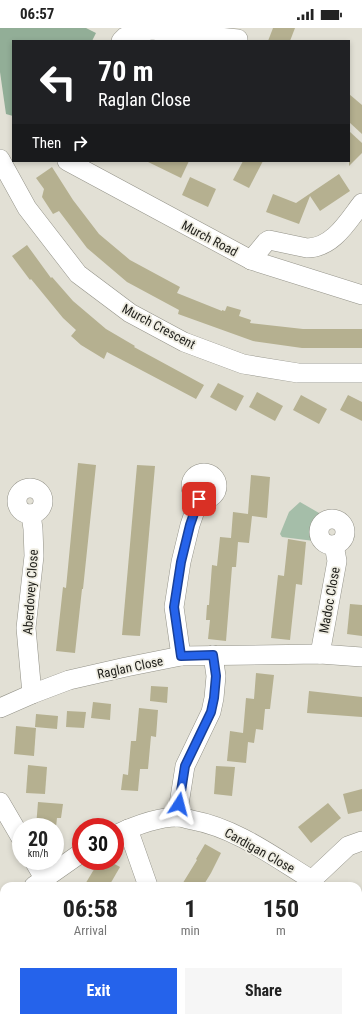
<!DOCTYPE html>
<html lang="en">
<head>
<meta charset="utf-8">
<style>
	:root { --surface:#fff; --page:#f6f6f6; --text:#222; --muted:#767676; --accent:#2563eb }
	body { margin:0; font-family:"Roboto Condensed",sans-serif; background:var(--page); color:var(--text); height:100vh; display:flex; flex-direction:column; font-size:15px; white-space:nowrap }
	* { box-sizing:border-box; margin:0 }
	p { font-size:13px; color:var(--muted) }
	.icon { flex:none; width:22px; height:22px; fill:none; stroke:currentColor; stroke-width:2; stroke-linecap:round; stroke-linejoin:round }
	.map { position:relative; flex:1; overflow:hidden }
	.side { position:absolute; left:0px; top:854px; width:362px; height:140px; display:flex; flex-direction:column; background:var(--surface); border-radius:12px 12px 0 0; box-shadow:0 2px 6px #0003 }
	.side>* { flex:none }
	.guide { position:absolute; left:12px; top:12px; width:338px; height:122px; border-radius:0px; box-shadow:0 2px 6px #0003; background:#202124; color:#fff; overflow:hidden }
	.speed { position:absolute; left:12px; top:790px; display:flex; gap:8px; font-size:20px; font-weight:700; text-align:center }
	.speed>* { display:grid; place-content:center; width:52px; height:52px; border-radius:50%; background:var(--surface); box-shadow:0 2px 6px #0003; line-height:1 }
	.speed small { font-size:10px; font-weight:400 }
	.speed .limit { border:6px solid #d22; background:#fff; color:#111 }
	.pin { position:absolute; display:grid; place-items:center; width:34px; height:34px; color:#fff; margin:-17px; border-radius:8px; box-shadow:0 2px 6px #0006 }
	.me { position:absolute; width:44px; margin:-22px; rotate:9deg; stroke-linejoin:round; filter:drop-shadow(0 0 3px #0008) }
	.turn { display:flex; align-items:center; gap:14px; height:84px; padding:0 20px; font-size:18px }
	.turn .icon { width:52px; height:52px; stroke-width:2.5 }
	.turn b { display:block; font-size:28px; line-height:34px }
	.then { display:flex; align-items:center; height:38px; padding:0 20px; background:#0003; gap:8px; font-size:15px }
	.eta { display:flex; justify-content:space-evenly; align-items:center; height:68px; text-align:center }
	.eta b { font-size:24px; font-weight:700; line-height:28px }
	.cta { display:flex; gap:8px; margin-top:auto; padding:8px 20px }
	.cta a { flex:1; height:46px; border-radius:0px; background:var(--accent); color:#fff; font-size:16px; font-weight:700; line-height:46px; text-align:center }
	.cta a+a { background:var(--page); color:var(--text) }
	.status { display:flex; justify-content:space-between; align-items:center; height:28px; padding:0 20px; background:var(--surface); direction:ltr }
	.status svg { height:11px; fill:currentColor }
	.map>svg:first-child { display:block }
</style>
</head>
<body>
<div class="status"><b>06:57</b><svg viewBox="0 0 49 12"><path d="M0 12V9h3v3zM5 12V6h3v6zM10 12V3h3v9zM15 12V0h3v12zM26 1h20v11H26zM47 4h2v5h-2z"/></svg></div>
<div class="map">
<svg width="362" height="994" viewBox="0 0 362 994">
	<rect width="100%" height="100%" fill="#e2e0d5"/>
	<g fill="#a5bea9">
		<path d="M300 474 326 489 318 491C313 498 310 505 314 513L282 509 280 506 289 484Z"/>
		<polygon points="75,990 174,990 174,994 74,994"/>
	</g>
	<polygon fill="#92ae97" points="0,0 86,0 96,5 92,13 13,13 13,88 6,86 0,44"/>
	<g fill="#b5b090">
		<polygon points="273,0 295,0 290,13 268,13"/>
		<polygon points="349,66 362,77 362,106 349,94"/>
		<polygon points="349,103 362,115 362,125 349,138"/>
		<polygon points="146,133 189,133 181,150"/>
		<polygon points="243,133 263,133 249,160 233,152"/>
		<polygon points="52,139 73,172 99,206 130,232 180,259 177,265 222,283 222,282 225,283 227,278 241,282 239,288 251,292 250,295 303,301 362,301 362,320 302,320 253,313 178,286 179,282 127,254 87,220 59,183 53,186 42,169 44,161 36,150"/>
		<polygon points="339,146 350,163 320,183 310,168 299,196 266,184 273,166 296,175"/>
		<polygon points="190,149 216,161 208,179 182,167"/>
		<polygon points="27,217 51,250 52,249 73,273 106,301 135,318 134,319 204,357 196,371 107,324 104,331 81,317 71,308 76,302 63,290 31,251 30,252 12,228"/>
		<polygon points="218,355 244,368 236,383 210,369"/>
		<polygon points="257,364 283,378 275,393 249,379"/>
		<polygon points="301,367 327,381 319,396 293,382"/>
		<polygon points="348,367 362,374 362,393 340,382"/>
		<polygon points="78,435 96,437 83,561 82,561 75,625 56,623 63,559 66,560"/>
		<polygon points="137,437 155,438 140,608 122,607"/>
		<polygon points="251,447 270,449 267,490 252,488 249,515 238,514 236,539 232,539 226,613 208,611 210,592 206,592 207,577 209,577 212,537 217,538 220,509 231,510 233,484 248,486"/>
		<polygon points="288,511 306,514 302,557 296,556 290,612 271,610 278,547 284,548"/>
		<polygon points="350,576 362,577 362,608 347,606"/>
		<polygon points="256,645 274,647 270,681 265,681 263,702 256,701 254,715 248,714 246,735 227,733 230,703 243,705 246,670 254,671"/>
		<polygon points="151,658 168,659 167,675 150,673"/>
		<polygon points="309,663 362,669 362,689 307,685"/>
		<polygon points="93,674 111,676 110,692 91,690"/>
		<polygon points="139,680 158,682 156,709 151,708 148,741 140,741 138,763 121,762 123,746 128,747 131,713 136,713"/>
		<polygon points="67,683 86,684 84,700 66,699"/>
		<polygon points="36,686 58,688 57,701 35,699"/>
		<polygon points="16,698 36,700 34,728 14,726"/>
		<polygon points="28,737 47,739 45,766 26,765"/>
		<polygon points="216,738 235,739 232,768 214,766"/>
		<polygon points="362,761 362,783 348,786 343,766"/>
		<polygon points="38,774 63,776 61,790 57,790 56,799 36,799"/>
		<polygon points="328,775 341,790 311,815 298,799"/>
		<polygon points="205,816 221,825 211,845 203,858 181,858 197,832 196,831"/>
		<polygon points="99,833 109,833 120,839 109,858 84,858"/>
	</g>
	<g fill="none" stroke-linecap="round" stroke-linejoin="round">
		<g stroke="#939288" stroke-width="20">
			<g id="minor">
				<polyline points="121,13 125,9 137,4 152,2 238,11"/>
				<polyline points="0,131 27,180 78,246 130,285 184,314 243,336 298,345 362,345"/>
				<polyline points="67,133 251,232 362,267"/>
				<path d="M251 232 266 214 269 212 307 220C333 220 348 193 362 175"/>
				<circle cx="204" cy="458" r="13"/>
				<circle cx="30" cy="473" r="13"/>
				<polyline points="31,486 33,501 34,528 26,600 32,666"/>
				<circle cx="332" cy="504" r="13"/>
				<polyline points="320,626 337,533 334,517"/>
				<polyline points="181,628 174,579 181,534 190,497 199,471"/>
				<polyline points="0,680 32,666 69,652 126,639 181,628 320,626 362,629"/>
				<polyline points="0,774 21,810"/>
				<polyline points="177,789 185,738 211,684 214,670 216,648 213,627"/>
				<polyline points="128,801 148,858"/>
				<path d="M115 807C132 799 158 789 177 789 182 789 187 791 192 792 236 800 274 829 312 852"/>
				<polyline points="34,833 44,850"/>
				<polyline points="34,858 81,825"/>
				<polyline points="309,858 314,850 348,818 362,813"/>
				<polyline points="0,884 4,881"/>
				<polyline points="358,972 362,972"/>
				<polyline points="285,994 286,990"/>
			</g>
		</g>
		<use href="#minor" stroke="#fff" stroke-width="19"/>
	</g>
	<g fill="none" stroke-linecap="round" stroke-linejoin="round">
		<g stroke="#184099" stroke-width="10">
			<polyline id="route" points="179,776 185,738 211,684 214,670 216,648 213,627 181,628 174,579 181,534 190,497 199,471"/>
		</g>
		<use href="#route" stroke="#2563eb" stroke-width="7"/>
	</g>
	<g text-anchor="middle" stroke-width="3.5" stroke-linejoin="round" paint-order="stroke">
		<g font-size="13" fill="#1e1e1a" stroke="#efede2">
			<text transform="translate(210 210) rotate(28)" y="5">Murch Road</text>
			<text transform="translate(159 298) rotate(28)" y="5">Murch Crescent</text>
			<text transform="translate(30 564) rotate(-86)" y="5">Aberdovey Close</text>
			<text transform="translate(329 572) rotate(-80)" y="5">Madoc Close</text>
			<text transform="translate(130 639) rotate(-12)" y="5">Raglan Close</text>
			<text transform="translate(260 822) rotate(29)" y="5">Cardigan Close</text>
		</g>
	</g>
</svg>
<div class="speed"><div>20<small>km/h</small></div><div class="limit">30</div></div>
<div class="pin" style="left:199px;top:471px;background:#d93025"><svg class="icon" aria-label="arrive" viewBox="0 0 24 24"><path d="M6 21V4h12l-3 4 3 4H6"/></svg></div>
<svg class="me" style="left:179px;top:776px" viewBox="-20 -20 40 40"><path d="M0-17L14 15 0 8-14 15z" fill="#2563eb" stroke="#fff" stroke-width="4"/></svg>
<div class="guide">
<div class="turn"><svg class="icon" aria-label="left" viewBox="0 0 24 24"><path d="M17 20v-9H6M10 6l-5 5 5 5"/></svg><div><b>70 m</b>Raglan Close</div></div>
<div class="then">Then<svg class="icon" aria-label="right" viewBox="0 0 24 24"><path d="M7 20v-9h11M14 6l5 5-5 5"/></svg></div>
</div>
<section class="side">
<div class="eta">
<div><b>06:58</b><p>Arrival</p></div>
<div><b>1</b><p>min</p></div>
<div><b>150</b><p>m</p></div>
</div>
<div class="cta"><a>Exit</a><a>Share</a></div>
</section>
</div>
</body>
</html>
